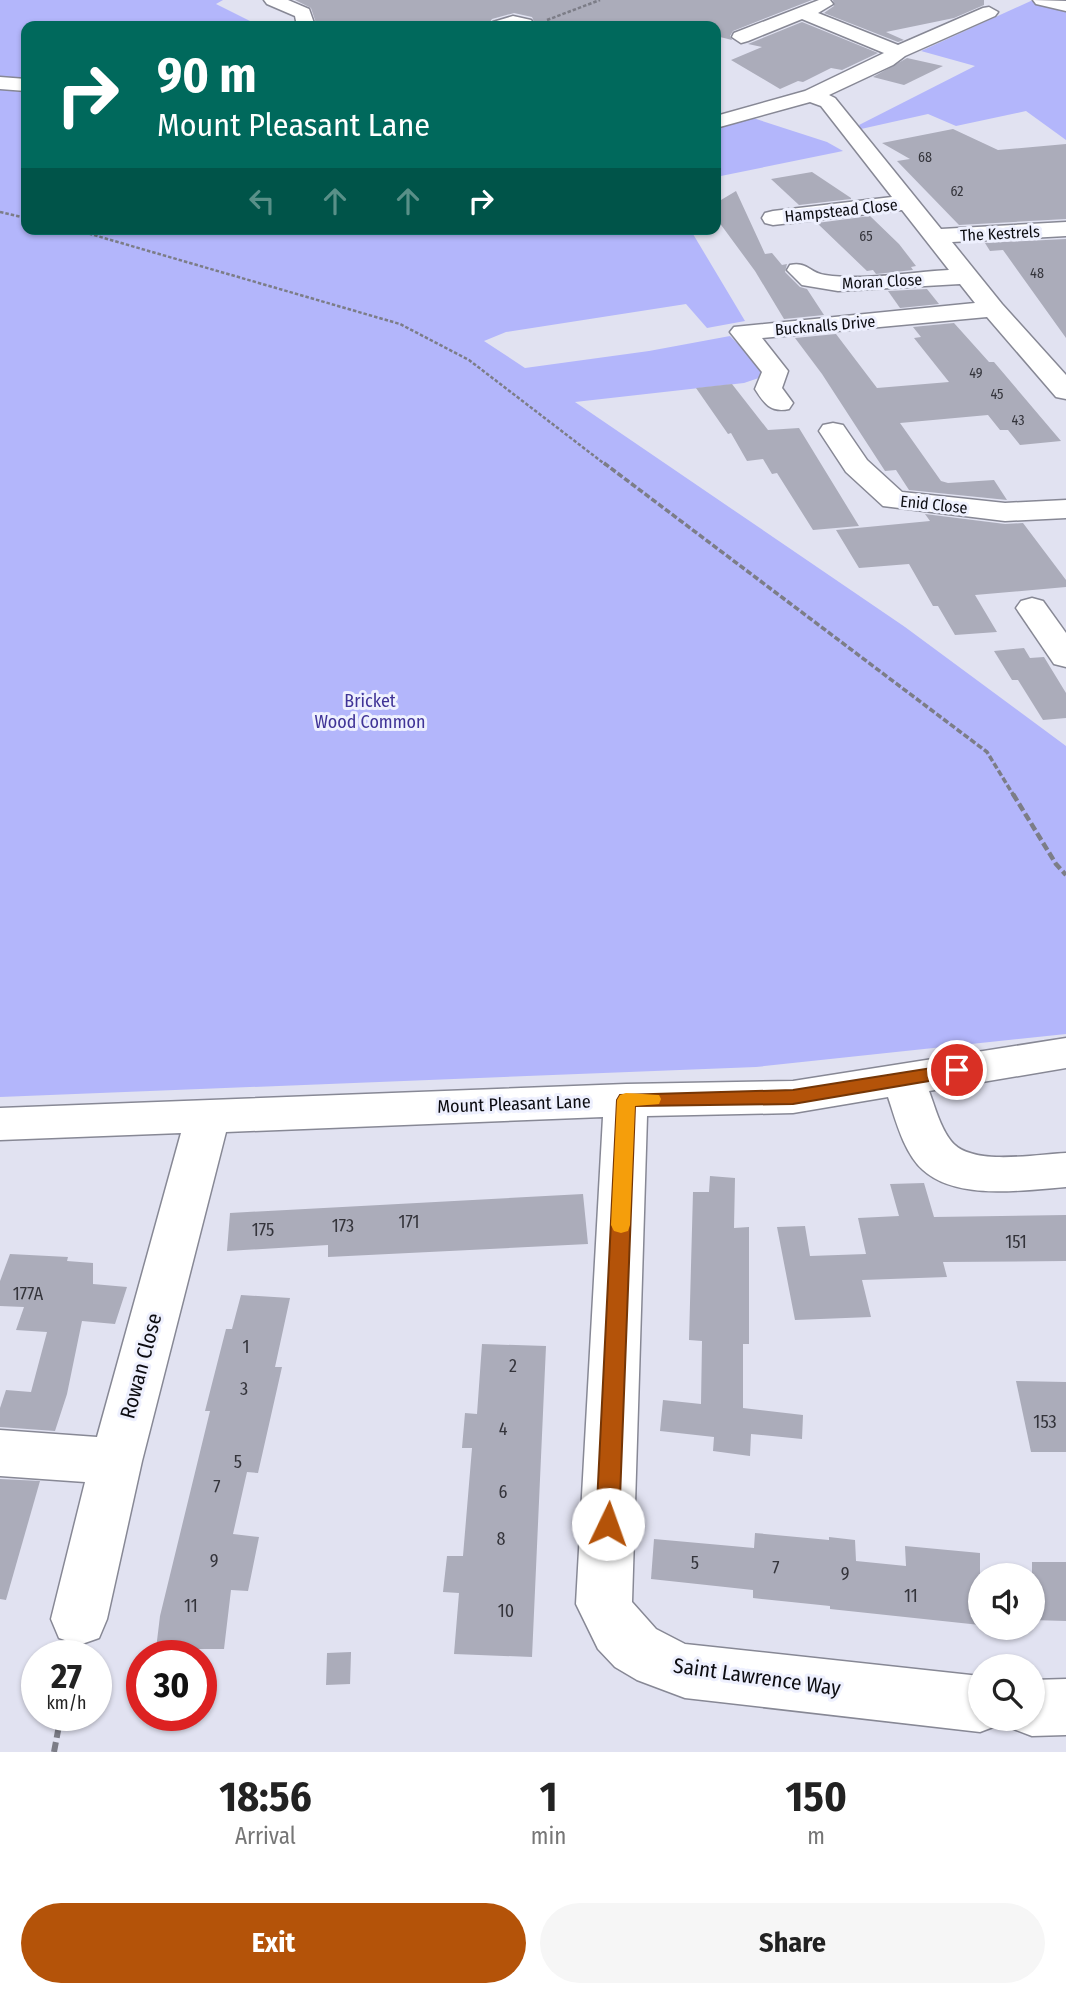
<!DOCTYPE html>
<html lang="en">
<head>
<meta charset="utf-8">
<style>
	:root { --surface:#fff; --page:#f6f6f6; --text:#222; --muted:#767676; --accent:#b45309 }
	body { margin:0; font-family:"Fira Sans Condensed",sans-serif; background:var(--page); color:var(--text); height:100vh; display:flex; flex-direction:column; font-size:26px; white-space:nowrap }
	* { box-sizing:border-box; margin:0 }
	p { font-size:23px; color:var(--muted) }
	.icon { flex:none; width:38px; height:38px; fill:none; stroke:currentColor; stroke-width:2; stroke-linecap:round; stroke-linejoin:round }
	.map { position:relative; height:1752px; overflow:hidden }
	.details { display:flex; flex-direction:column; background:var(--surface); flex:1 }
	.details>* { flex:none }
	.guide { position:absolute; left:21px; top:21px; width:700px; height:214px; border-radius:14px; box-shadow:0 2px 5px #0004; background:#00695c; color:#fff; overflow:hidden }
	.tools { position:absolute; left:968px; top:1563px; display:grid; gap:14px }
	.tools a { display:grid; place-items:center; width:77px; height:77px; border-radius:50%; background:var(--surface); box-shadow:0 2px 5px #0004; font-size:35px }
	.speed { position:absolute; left:21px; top:1640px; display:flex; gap:14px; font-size:35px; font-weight:700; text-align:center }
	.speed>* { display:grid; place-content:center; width:91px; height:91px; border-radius:50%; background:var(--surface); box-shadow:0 2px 5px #0004; line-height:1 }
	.speed small { font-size:18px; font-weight:400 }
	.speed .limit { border:10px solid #d22; background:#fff; color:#111 }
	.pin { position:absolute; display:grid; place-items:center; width:60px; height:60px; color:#fff; margin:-30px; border:4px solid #fff; border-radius:50%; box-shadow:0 2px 7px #0007 }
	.me { position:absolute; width:77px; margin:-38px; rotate:3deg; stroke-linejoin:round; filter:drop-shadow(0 0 5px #0008) }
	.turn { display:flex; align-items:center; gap:24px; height:147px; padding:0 21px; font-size:32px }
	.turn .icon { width:91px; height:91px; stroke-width:2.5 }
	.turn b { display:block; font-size:49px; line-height:60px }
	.lanes { display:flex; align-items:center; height:66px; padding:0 21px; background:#0003; justify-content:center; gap:35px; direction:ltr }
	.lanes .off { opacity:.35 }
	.eta { display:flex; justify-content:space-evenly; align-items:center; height:119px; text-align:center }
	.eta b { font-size:42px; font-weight:700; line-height:49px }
	.cta { display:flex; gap:14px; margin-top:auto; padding:14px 21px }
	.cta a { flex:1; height:80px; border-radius:42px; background:var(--accent); color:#fff; font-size:28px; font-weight:700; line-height:80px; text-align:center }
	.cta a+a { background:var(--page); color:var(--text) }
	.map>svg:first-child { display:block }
</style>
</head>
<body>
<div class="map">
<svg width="1066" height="1752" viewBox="0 0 1066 1752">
	<rect width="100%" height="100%" fill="#e1e2f1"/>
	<g fill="#b3b6fb">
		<polygon points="0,0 223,0 216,4 256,24 251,26 26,26 26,229 690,229 745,321 707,328 686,304 506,332 484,341 525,368 649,351 730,336 765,371 765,376 744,383 575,402 905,627 1066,746 1066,1034 756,1067 0,1097"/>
		<polygon points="1033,0 1066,8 1066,140 1026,111 956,126 928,114 861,129 859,125 975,66 921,51"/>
		<polygon points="750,117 827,142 843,151 716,177 716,125"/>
	</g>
	<g fill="#abacba">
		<polygon points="295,0 812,0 733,31 730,36 732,40 716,36 716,26 536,26 532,17 514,13 492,19 487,26 317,26 311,8"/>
		<polygon points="833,0 984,0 984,5 954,18 886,32 904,40 898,42 824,13 834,6"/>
		<polygon points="802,22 878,53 842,70 831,68 803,82 798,81 780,89 731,60 762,47 748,44"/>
		<polygon points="907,58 943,66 904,85 873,77"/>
		<polygon points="953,129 998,150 1066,144 1066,219 959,225 897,161 910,159 882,143"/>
		<polygon points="812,172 851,198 851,199 799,205 771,179"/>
		<polygon points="736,191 765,254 772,253 782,265 787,264 785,272 800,287 807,289 824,315 784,319 755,271 716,218 716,203"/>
		<polygon points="870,216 899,244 916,266 911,267 913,270 876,274 873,270 867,271 817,223"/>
		<polygon points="1066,239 1066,338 1003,250 990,251 985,243"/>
		<polygon points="927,289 939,304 900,308 888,291"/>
		<polygon points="954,323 989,362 994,362 1061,441 1020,445 1008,430 1000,430 988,415 900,423 941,481 948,483 994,480 1007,500 909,490 896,470 885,471 822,374 795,338 836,334 877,388 949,382 914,338 921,337 913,327"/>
		<polygon points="732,384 768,430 799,428 859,526 813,530 777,473 772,474 763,459 747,461 731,433 728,434 696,388"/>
		<polygon points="925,514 1005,524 1023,523 1066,580 1066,587 975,595 997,632 955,635 938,606 933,606 909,564 859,568 836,530 930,521"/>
		<polygon points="1024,648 1030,658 1044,657 1066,693 1066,718 1043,720 1018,680 1012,680 994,651"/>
		<polygon points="710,1176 735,1178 734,1228 749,1227 749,1344 743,1344 743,1408 803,1415 802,1439 751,1434 750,1456 713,1451 714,1437 660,1431 663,1400 701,1404 702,1341 689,1340 693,1192 709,1192"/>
		<polygon points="924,1183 934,1217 1066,1215 1066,1261 943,1262 947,1277 862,1280 871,1317 795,1320 777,1227 805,1226 810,1256 866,1254 858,1218 899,1216 890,1184"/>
		<polygon points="583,1194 588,1244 328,1257 328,1245 227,1251 230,1213"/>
		<polygon points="10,1254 68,1257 67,1261 93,1263 93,1284 127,1287 115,1324 82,1321 67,1394 55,1431 0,1427 0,1408 6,1390 31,1392 47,1332 16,1330 24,1307 0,1306 0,1281"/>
		<polygon points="241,1295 290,1298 275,1367 282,1367 258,1473 247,1472 233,1534 259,1537 248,1591 231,1590 224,1649 156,1649 160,1616 210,1411 205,1411 226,1329 232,1329"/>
		<polygon points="482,1344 546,1346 532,1657 454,1654 459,1593 443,1592 447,1556 463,1556 472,1448 462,1448 465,1413 477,1414"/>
		<polygon points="1016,1381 1066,1382 1066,1452 1031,1452"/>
		<polygon points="0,1479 40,1481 6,1600 0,1599"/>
		<polygon points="755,1533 829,1540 829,1537 855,1540 856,1561 906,1566 905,1546 980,1553 980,1625 830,1609 830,1606 753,1598 753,1590 651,1579 654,1539 754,1548"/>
		<polygon points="1032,1562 1066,1562 1066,1621 1032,1620"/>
		<polygon points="351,1652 350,1684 326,1685 327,1653"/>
	</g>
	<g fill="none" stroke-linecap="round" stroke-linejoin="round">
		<g stroke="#878895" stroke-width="3">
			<g id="minor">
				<polygon points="264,0 288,0 309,9 315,26 297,26 295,16 267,4"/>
				<path d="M819 0H830L833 4 818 13 898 45 983 8 989 7 998 12 995 16 905 56 893 65 829 95 835 98 941 229 1066 222V236L952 242 1002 304 1066 375V399L1056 397 987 317 762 338 788 371 782 388 793 403 789 409C770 413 764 403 755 389L762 372 730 332 734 327 975 303 960 284 838 291 802 285 787 270 790 265C807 261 810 273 825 275 865 281 909 272 949 270L902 210 773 225 765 223 762 218 765 213 773 211 892 197 821 106 810 102 716 128V116L805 91 884 53 802 19 748 41 741 43 732 37 734 33Z"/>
				<polygon points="1033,0 1066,1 1066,11 1036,4"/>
				<polygon points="513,16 531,20 534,24 533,26 490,26 493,22"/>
				<polygon points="0,77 26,79 26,91 0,89"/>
				<polygon points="833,423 843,425 867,460 902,492 1005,503 1066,500 1066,518 1005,521 883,506 846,472 819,431 823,425"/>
				<polygon points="1032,598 1043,601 1066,633 1066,667 1054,664 1016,608 1021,601"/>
				<path d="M1066 1038V1068L929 1091C935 1107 940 1127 951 1141 971 1167 1036 1154 1066 1153V1187C1025 1190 957 1201 923 1170 904 1153 896 1121 888 1097L793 1113 647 1116 632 1602 656 1629 685 1644 980 1676V1718H1003L1001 1724 980 1732 685 1698 637 1680 615 1667 598 1649 576 1604 603 1117 226 1132 142 1461 107 1619 99 1638 79 1645 59 1638 51 1619 85 1482 0 1476V1430L97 1437 181 1133 0 1140V1108L626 1084 793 1081Z"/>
				<polygon points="1066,1679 1066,1735 1032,1736 1011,1728 1007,1718 1032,1718 1032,1680"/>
			</g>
		</g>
		<g stroke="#7c7d87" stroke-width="2.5" stroke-dasharray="3.5 2" stroke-linecap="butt">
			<polyline points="547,20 600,0"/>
			<polyline points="0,212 26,218"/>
			<polyline points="73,229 400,324 469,360 606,465"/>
		</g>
		<polyline stroke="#7c7d87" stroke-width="3.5" stroke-dasharray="6 2.5" stroke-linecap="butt" points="604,463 987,752 1014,796"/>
		<polyline stroke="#7c7d87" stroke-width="4.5" stroke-dasharray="8 3.5" stroke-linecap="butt" points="1013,794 1056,864 1066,875"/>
		<polyline stroke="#7c7d87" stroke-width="6" stroke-dasharray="10 4.5" stroke-linecap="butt" points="54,1752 61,1715"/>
		<use href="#minor" fill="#fff" fill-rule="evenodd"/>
	</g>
	<polygon fill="#b45309" stroke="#753606" stroke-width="2" points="957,1064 964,1066 966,1070 964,1075 793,1104 635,1106 619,1524 615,1532 608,1534 600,1532 596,1524 617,1100 620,1095 793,1090"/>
	<polygon fill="#f59e0b" points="626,1093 659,1095 661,1099 659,1104 635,1106 630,1225 628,1231 621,1233 614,1231 611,1225 617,1100 620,1095"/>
	<g text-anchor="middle" stroke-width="6" stroke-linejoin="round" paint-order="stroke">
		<g font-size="14" fill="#34343b">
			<text x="925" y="162">68</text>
			<text x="957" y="196">62</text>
			<text x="866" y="241">65</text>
			<text x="1037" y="278">48</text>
			<text x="976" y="378">49</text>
			<text x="997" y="399">45</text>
			<text x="1018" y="425">43</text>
		</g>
		<g font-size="16" fill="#0c0c11" stroke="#eef0fe">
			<text transform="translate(841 210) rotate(-6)" y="6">Hampstead Close</text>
			<text transform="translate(1000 233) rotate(-3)" y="6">The Kestrels</text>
			<text transform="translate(882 281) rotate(-3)" y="6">Moran Close</text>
			<text transform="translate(825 325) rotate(-5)" y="6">Bucknalls Drive</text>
			<text transform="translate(934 504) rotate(6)" y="6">Enid Close</text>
		</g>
		<g font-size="18" fill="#403497" stroke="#eef0fe">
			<text x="370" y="707">Bricket<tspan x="370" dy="21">Wood Common</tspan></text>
		</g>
		<g font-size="18" fill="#0c0c11" stroke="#eef0fe">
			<text transform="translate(514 1104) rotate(-2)" y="6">Mount Pleasant Lane</text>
		</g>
		<g font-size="18" fill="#34343b">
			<text x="409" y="1228">171</text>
			<text x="343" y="1232">173</text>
			<text x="263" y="1236">175</text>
			<text x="1016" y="1248">151</text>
			<text x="28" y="1300">177A</text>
			<text x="246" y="1353">1</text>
			<text x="513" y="1372">2</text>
			<text x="244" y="1395">3</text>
			<text x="1045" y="1428">153</text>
			<text x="503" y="1435">4</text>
			<text x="238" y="1468">5</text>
			<text x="217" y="1493">7</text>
			<text x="503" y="1498">6</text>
			<text x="501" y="1545">8</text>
			<text x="214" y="1567">9</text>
			<text x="695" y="1569">5</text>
			<text x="776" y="1574">7</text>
			<text x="845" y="1580">9</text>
			<text x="911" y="1602">11</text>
			<text x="191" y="1612">11</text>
			<text x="506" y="1617">10</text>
		</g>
		<g font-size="21" fill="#0c0c11" stroke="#eef0fe">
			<text transform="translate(141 1366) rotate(-75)" y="7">Rowan Close</text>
			<text transform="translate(757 1677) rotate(8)" y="7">Saint Lawrence Way</text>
		</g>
	</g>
</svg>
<div class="tools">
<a><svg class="icon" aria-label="sound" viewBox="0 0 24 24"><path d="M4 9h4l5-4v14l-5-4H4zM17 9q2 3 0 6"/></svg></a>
<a><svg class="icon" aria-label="search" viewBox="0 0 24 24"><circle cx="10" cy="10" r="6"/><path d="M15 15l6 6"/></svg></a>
</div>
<div class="speed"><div>27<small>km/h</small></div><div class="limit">30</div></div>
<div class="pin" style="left:957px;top:1070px;background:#d93025"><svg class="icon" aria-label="arrive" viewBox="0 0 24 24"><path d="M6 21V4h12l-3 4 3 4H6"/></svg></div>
<svg class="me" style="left:608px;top:1524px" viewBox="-20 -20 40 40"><circle r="19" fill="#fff"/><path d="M0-13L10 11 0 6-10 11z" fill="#b45309"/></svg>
<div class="guide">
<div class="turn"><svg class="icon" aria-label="right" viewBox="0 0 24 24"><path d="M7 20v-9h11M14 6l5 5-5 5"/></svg><div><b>90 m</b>Mount Pleasant Lane</div></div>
<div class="lanes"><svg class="icon off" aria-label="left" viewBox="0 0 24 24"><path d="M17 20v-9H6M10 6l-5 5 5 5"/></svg><svg class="icon off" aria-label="ahead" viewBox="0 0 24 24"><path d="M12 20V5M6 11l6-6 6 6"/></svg><svg class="icon off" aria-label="ahead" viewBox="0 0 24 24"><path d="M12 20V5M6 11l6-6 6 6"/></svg><svg class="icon" aria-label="right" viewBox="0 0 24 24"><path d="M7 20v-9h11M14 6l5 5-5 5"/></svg></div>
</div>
</div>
<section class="details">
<div class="eta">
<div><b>18:56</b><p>Arrival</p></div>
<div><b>1</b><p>min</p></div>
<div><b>150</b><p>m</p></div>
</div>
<div class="cta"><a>Exit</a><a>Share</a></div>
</section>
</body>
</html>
